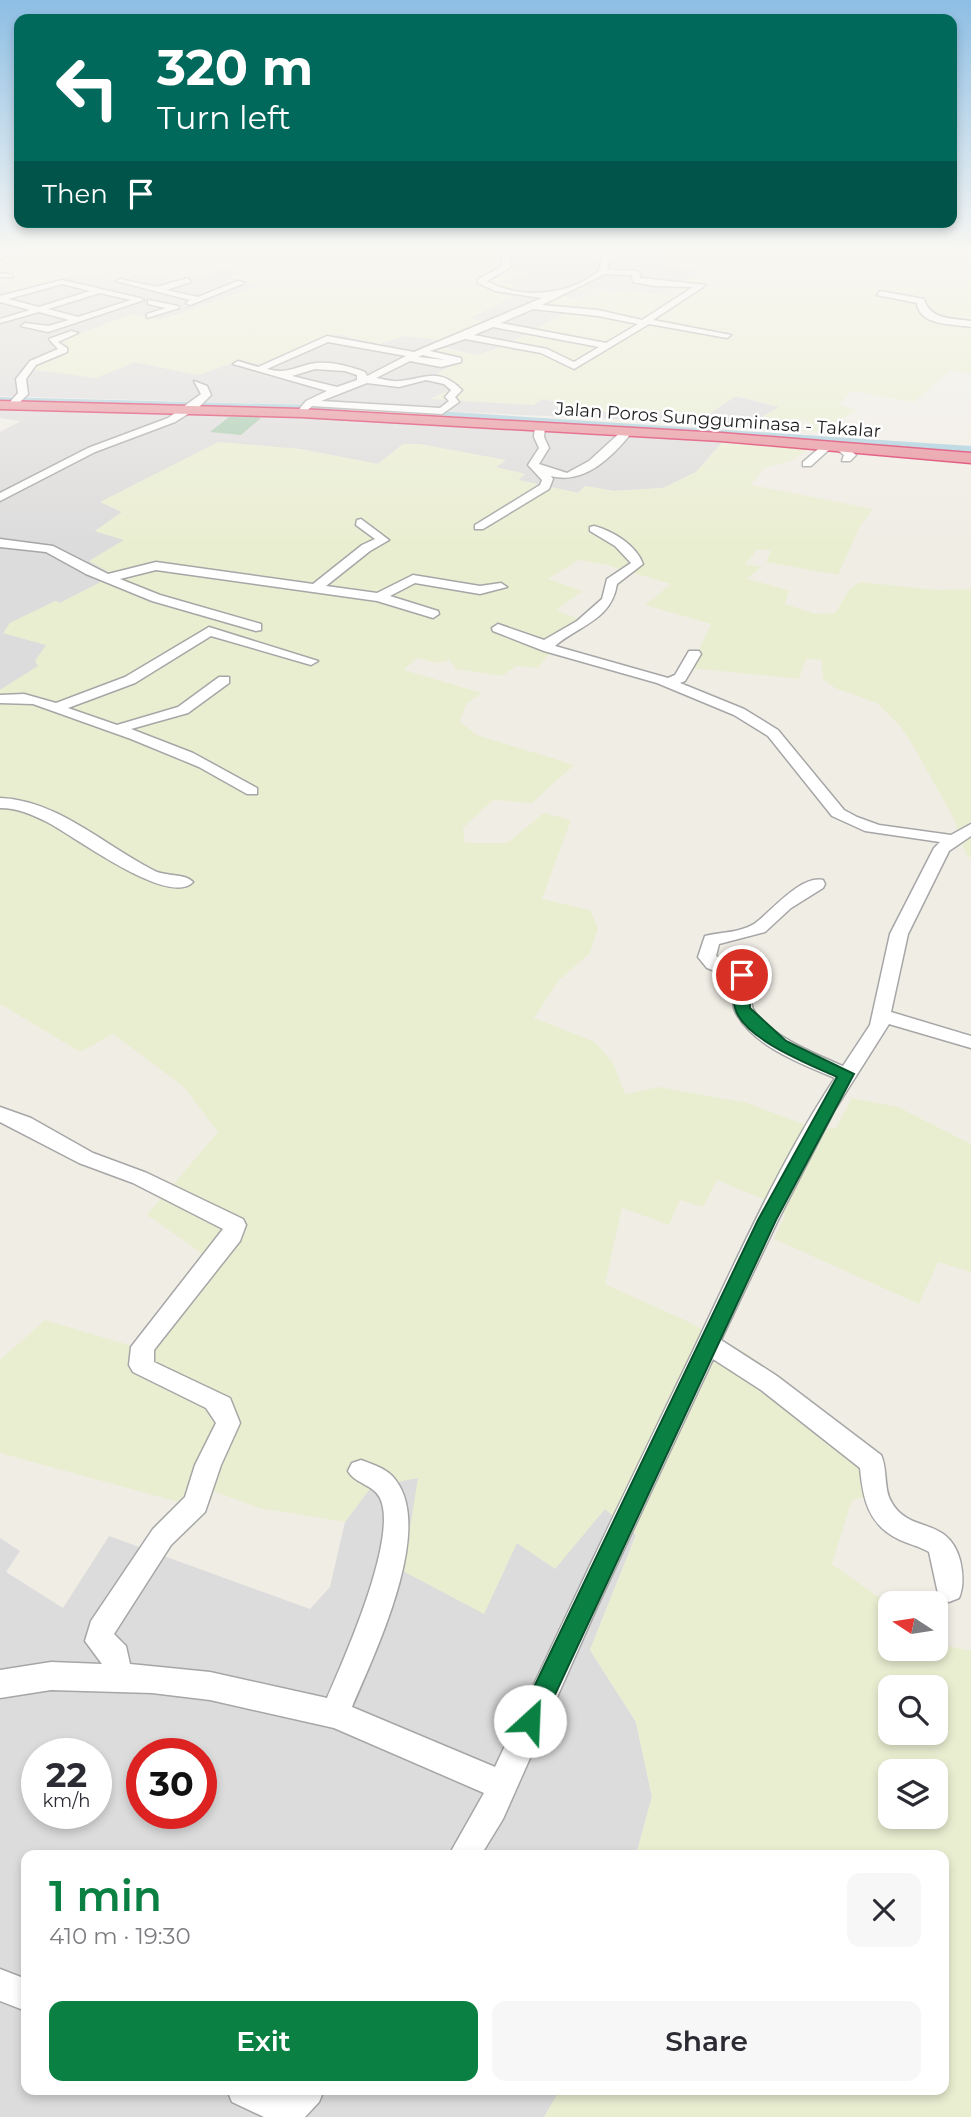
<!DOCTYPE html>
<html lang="en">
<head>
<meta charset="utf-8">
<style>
	:root { --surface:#fff; --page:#f7f7f7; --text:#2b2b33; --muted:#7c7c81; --accent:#0b8043 }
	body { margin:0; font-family:Montserrat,sans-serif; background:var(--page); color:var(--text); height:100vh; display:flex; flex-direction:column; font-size:26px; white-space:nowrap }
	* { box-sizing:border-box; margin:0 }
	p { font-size:23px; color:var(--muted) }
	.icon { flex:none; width:38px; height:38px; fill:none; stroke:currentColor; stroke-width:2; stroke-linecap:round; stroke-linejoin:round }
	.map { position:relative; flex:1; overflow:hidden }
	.drawer { position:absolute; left:21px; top:1850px; width:928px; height:245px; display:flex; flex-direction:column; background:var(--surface); border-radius:14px; box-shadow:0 4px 10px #0003 }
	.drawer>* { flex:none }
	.banner { position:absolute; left:14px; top:14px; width:943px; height:214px; border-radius:14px; box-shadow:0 4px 10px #0003; background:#00695c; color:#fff; overflow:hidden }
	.needle { width:46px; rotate:282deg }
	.controls { position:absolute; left:878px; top:1591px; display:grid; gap:14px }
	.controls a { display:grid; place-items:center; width:70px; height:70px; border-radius:14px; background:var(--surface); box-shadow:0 4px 10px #0003; font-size:35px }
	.speed { position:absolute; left:21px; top:1738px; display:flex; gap:14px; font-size:35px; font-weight:700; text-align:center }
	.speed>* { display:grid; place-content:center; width:91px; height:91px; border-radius:50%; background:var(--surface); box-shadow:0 4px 10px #0003; line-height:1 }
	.speed small { font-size:18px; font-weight:400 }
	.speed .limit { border:10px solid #d22; background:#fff; color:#111 }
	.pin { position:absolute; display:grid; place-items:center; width:60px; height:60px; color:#fff; margin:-30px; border:4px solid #fff; border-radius:50%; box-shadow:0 2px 7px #0007 }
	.me { position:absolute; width:77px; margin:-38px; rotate:25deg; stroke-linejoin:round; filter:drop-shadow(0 0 5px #0008) }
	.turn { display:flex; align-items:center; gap:24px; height:147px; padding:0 28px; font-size:32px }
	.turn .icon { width:91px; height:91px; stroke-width:2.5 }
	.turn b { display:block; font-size:49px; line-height:60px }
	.then { display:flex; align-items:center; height:66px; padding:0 28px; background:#0003; gap:14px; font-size:26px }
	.round { display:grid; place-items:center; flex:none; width:74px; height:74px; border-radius:14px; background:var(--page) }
	.overview { display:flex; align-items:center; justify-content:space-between; height:119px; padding:0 28px }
	h1 { font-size:42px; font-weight:600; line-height:52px; color:var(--accent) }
	.button { display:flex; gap:14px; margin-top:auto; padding:14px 28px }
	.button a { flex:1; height:80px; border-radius:14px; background:var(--accent); color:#fff; font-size:28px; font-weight:600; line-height:80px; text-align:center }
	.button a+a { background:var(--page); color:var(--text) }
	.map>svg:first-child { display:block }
</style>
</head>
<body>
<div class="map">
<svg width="971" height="2117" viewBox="0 0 971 2117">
	<rect width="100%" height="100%" fill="#f0ede5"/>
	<g fill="#dddcdc" fill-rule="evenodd">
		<polygon points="517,248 655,248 657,254 670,260 664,264 702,271 659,295 625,289 617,293 600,288 576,299 558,295 544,304 572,310 502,347 477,355 442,347 464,359 436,374 462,384 431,399 543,399 598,411 641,414 652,410 695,418 709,414 735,396 780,407 753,422 759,424 755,429 657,421 280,404 0,396 0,286 11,290 83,273 116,281 142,273 174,280 192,279 221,269 245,273 233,278 261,285 161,320 132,315 58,343 71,348 44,358 34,370 63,372 135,362 198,375 241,360 263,365 337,334 379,344 404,336 450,341 488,323 469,318 512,296 499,294 519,285 494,281 516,279 526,272 484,264"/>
		<polygon points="0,404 289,411 726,438 696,472 663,488 614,491 585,486 578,493 518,480 524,474 496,467 505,461 403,444 378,464 300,449 265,448 101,502 122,512 95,531 125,540 90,561 115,575 60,603 55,601 4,633 47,645 39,666 0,690 0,432 21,421 0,418"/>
		<path d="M419 1477 517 1543 605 1509 636 1535 590 1650 636 1722 652 1797 636 1855H26V2090H560L544 2117H0V1538L20 1551 6 1572 63 1608 109 1536 310 1609 330 1587 345 1522 371 1487ZM37 1754H96V1813H37ZM142 1754H201V1813H142Z"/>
	</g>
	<g fill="#eaeed1" fill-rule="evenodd">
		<polygon points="0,248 517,248 485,264 527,272 516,279 498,281 520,285 500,294 513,297 470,318 489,324 450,341 404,336 380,344 337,334 263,365 241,360 198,375 135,362 96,378 34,370 28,366 70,348 56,342 132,314 161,320 260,285 232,277 243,272 221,269 192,279 174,280 142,273 116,281 83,273 11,290 0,286 0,282 20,275 0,270"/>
		<polygon points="655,248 971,248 971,374 950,370 914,402 852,391 838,404 856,410 837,422 828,432 801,431 811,422 797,419 783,430 755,429 758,424 752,423 779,407 736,396 709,414 695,418 652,410 641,414 598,411 544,399 533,405 430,399 461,385 435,375 463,360 428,352 436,347 477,355 502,347 571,310 542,304 558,295 576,299 591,293 572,288 580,285 617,293 625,289 658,295 701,271 663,265 669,260 657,254"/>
		<path d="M726 438 815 445 793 460 764 468 751 485 873 509 860 526 838 575 766 562 771 551 758 549 745 564 761 567 747 579 789 590 785 604 815 614 835 613 850 589 860 582 937 590 971 589V858L966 855 954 819 915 749 901 727 877 703 835 688 823 679 821 660 806 659 799 679 690 668 711 624 645 605 671 584 607 565 579 560 548 579 583 591 556 610 586 622 556 646 538 668 516 666 502 676 456 669 449 660 438 663 417 658 404 670 482 693 466 704 460 722 477 735 574 765 532 803 493 800 463 828 465 843H507L544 813 571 820 542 899 590 910 598 928 590 953 559 980 534 1018 595 1042 613 1063 625 1094 659 1087 747 1103 817 1129 836 1128 852 1098 898 1107 971 1144V1272L938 1262 919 1304 774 1239 785 1215 777 1205 717 1180 703 1207 680 1200 669 1225 622 1208 605 1284 689 1322 748 1354 816 1417 880 1456 870 1496 852 1500 832 1564 891 1606V1648H936V1638L948 1646 971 1651V2117H544L560 2090H943V1855H636L652 1797 636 1722 590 1650 636 1535 605 1509 555 1569 517 1543 484 1614 403 1571 418 1478 371 1487 345 1522 259 1508 216 1492 189 1505 0 1453V1360L45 1320 149 1351 217 1264 147 1215 218 1132 183 1086 113 1034 80 1052 0 1004V690L38 666 35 661 46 645 3 633 10 623 55 601 60 603 114 575 89 561 124 540 95 531 122 512 100 502 218 442 300 449 378 464 403 444H420L506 460 496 467 525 474 519 480 578 493 585 486 614 491 663 488 696 472ZM891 1687H936V1732H891ZM891 1771H936V1816H891Z"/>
	</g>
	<polygon fill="#a7c9ae" points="251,416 261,418 241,435 210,432 229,417"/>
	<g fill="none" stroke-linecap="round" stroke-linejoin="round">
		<g fill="#a6cddd" fill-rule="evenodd">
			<polygon points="0,397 347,406 351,408 347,410 0,401"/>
			<polygon points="422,410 971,446 971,452 419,414"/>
		</g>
		<g stroke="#a6a6a6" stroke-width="3">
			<g id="minor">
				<polygon points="16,248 26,248 0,259 0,254"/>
				<path d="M492 248 507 249 511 267 487 281C521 300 569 296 599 271L602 254 577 248H612L607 270 636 271 640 273V278L706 285 653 320 731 335 727 338 649 324 574 369 541 353 465 339 430 351 461 358V362L441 367 410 361 376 378C383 379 392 382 399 381 425 379 438 366 462 390L455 397 459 402 442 414 312 406 301 416 296 413 306 401 327 391 233 364 238 361 258 367 327 336 414 352 542 298 495 291 478 283V279L503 266 501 252ZM605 274 632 275 633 282 655 286 693 287 642 320 598 310 542 305ZM533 309 598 316 638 324 606 343 501 323ZM493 327 599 347 574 362 547 349 474 335ZM328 342 406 356 367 376 365 372C349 366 328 360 310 364 294 368 285 374 267 369ZM423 355 426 356 446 360 418 357ZM315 369 345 371 357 375V380L337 387 292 376ZM426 380 444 384 451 390 445 397 449 401 440 408 321 401 367 383 399 387Z"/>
				<polygon points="0,273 12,275 13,277 0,277"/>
				<polygon points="188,278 191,282 166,290 198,297 238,281 245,283 190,305 186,303 190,300 116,281 120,279 157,287"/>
				<path d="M62 280 140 298 144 300 48 332 21 326 25 323 48 326 69 320 39 312 0 323V319L30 310 0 302V296ZM62 284 90 291 39 307 8 299ZM100 293 131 300 78 317 48 309Z"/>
				<path d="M880 291 924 299C930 320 951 318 971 321V327C953 324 919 326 917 303L877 295Z"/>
				<polygon points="148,300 178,306 179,308 147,318 147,314 166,308 148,304"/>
				<polygon points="71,331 78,333 58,342 67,348 67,352 36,365 26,379 28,394 14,408 8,408 8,404 18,393 16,379 30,361 58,349 49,339"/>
				<polygon points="194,381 207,386 211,395 199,407 175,422 95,452 0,501 0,493 88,448 168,418 201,394"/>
				<path d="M540 423 545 426 544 437 549 448 539 464 567 473 589 461 624 429 633 431C613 456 585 485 551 476L553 479 549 489 483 529H475V525L540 485 542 480 528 465 539 448 534 437 535 426Z"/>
				<polygon points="824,444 833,446 811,466 803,466 803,462"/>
				<polygon points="836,445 844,445 856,455 850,461 842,461 844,455 836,449"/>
				<polygon points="361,519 389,540 370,551 326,586 377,593 413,575 480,586 501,583 507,587 480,594 415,583 390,596 438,611 439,614 433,618 377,601 156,570 120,579 160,595 261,624 261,630 256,631 152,601 86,574 46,552 0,547 0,539 53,546 108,574 156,562 313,584 362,545 375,539 356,525 357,520"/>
				<path d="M594 526C613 531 636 545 643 564L617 584C611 621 579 625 555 646L668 678 675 675 689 651H699L701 654 685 681 680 683 744 709 778 730 844 810 857 817 879 825 951 835 971 824V836L949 851 908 934 891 1012 971 1036V1048L889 1024 834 1111 778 1220 721 1340 777 1376 881 1455C888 1470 883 1489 892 1503 910 1534 948 1516 960 1560 963 1573 964 1586 959 1598L949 1602 939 1598 929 1552C919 1546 908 1544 898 1539 868 1524 863 1499 860 1468L761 1390 713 1359 597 1607 503 1819 481 1855H449L484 1793 334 1728 210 1700 152 1693 51 1690 0 1698V1670L51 1662 102 1664 85 1641 91 1621 153 1529 185 1497 195 1465 216 1423 206 1408 133 1372 129 1365 131 1347 223 1229 133 1183 79 1163 0 1122V1107L31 1118 93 1153 147 1173 243 1219 246 1225 240 1241 154 1350V1362L230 1398 240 1423 221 1465 205 1512 171 1545 114 1634 126 1646 130 1664 210 1672 327 1698C344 1659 399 1536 380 1498 373 1484 355 1484 348 1471L352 1463 361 1460C374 1465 389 1469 397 1482 433 1533 374 1655 352 1707L495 1767C560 1628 626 1489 693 1351 737 1259 779 1163 835 1078 802 1064 752 1046 735 1011 731 1002 733 988 733 978L707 968 698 957 705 936C721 932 739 933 754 924 771 912 800 875 823 880L825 884 823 888 791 908 765 932 719 944 716 956 748 971C755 982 748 998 753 1009 767 1035 817 1055 843 1066L870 1025 890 934 934 848 940 842 865 831 832 816 768 736 734 715 657 683 544 651 493 631 492 628 498 624 544 640 577 621 602 599 607 579 631 563 615 546 590 531V527Z"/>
				<polygon points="209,627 318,661 311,665 211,636 135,683 68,708 117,725 178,707 219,677 229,677 229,683 188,713 131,729 193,753 257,788 257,794 247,794 199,767 131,739 33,704 0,703 0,695 24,694 56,703 125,677"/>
				<path d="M0 798C57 800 104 845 153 870 165 877 185 873 193 882 169 908 73 835 47 822 31 814 17 808 0 808Z"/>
				<polygon points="0,1969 26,1979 26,2011 0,2001"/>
				<polygon points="227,2090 324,2090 319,2102 305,2117 264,2117 232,2102"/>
			</g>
		</g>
		<g stroke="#db2558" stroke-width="3">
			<polygon id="highway" points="0,401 301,409 721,433 971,453 971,463 721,441 301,417 0,409"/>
		</g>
		<use href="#minor" fill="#fff" fill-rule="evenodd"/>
		<use href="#highway" fill="#e78d98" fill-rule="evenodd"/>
	</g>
	<linearGradient id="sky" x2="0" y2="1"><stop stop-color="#8dbee4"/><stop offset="0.46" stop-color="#f8f7f3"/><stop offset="1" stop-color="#f8f7f3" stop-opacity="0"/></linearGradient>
	<rect width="971" height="544" fill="url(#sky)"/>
	<path fill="#0b8043" stroke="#07532c" stroke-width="2" d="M742 971 749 975 750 1008 786 1041 854 1074 776 1220 539 1729 530 1733 522 1729 518 1721 522 1712 758 1220 837 1077C811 1065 743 1039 735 1008 732 999 735 985 734 975Z"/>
	<g text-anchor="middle" stroke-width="5" stroke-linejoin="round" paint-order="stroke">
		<g font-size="18" fill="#1f1f1f" stroke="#fff">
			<text transform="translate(718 420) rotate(4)" y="6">Jalan Poros Sungguminasa - Takalar</text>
		</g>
	</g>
</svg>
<div class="controls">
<a><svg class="needle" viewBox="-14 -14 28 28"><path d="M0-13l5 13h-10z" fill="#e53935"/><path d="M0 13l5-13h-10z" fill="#7c7c81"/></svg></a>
<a><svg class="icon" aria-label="search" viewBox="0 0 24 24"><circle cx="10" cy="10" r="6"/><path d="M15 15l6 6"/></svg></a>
<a><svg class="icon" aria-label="layers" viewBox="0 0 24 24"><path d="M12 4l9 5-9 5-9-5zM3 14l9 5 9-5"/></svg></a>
</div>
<div class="speed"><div>22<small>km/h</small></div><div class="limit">30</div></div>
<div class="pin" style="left:742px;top:975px;background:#d93025"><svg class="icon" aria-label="arrive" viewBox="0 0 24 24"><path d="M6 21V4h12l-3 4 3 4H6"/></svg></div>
<svg class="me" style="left:530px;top:1721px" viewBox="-20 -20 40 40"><circle r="19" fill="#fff"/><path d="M0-13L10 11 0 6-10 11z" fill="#0b8043"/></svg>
<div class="banner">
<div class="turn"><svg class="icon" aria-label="left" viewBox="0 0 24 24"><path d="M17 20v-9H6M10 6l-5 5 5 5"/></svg><div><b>320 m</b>Turn left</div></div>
<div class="then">Then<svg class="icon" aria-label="arrive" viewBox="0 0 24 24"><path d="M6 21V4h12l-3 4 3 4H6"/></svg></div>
</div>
<section class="drawer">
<div class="overview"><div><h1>1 min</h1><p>410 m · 19:30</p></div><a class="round"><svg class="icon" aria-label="close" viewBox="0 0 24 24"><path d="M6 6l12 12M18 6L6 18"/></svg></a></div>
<div class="button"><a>Exit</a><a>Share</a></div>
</section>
</div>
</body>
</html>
